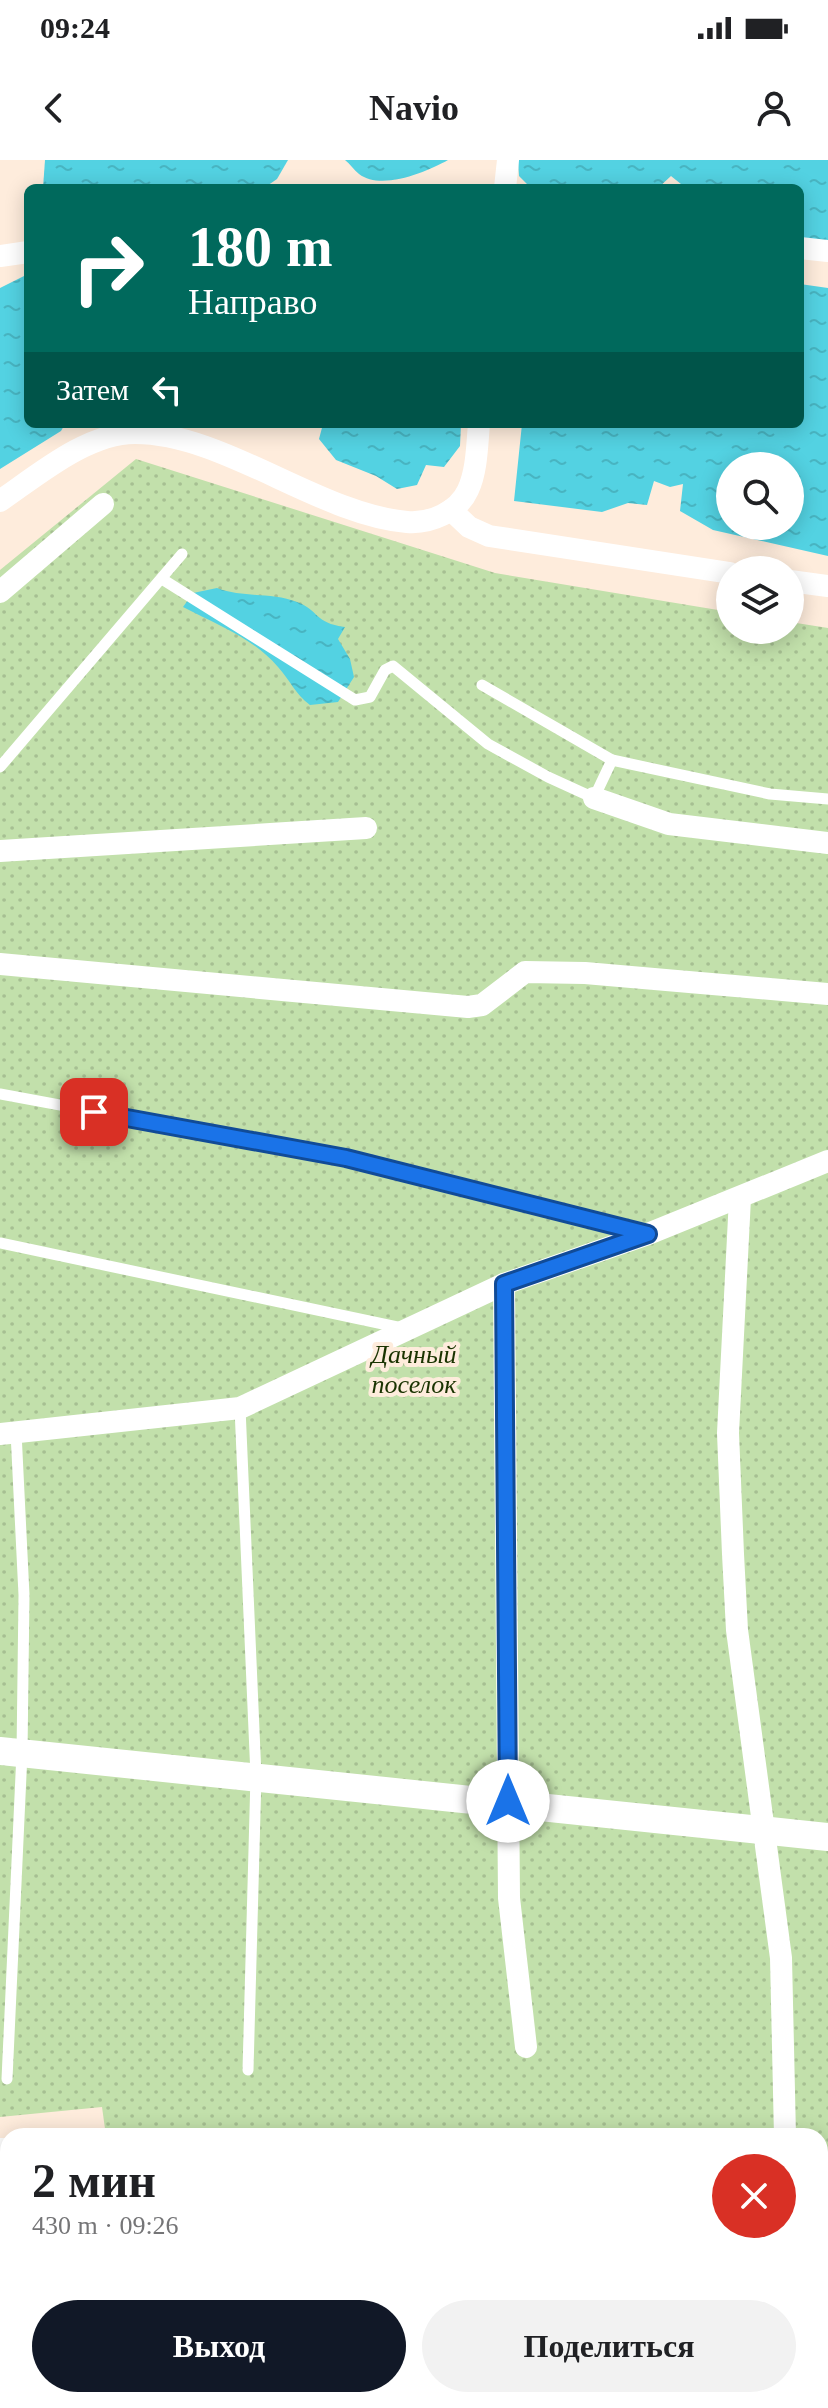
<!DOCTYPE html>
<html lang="ru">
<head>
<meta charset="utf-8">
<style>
	:root { --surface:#fff; --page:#f2f2f2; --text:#202124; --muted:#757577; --accent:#111827 }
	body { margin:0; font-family:Georgia,serif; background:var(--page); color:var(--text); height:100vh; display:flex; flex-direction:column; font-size:30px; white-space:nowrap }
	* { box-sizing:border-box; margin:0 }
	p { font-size:26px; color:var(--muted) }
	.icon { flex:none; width:44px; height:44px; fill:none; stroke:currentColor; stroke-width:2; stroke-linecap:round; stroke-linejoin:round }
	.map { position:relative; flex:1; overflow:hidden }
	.details { position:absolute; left:0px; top:1968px; width:828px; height:280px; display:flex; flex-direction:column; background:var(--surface); border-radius:24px 24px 0 0; box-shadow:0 4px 20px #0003 }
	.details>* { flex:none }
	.guide { position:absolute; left:24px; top:24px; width:780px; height:244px; border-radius:12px; box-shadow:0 4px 20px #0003; background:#00695c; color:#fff; overflow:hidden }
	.fabs { position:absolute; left:716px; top:292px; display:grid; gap:16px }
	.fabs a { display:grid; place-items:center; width:88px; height:88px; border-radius:50%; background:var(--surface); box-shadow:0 4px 20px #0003; font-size:40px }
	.pin { position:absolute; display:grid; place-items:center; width:68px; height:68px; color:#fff; margin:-34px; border-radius:16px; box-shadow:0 4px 12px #0006 }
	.me { position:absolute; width:88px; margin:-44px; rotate:0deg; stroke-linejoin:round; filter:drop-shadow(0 0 6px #0008) }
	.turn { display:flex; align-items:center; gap:28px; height:168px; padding:0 32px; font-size:36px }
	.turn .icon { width:104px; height:104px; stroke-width:2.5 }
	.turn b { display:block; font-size:56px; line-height:68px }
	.then { display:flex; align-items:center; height:76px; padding:0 32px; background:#0003; gap:16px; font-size:30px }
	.round { display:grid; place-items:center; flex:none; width:84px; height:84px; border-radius:42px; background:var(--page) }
	.overview { display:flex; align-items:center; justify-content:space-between; height:136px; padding:0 32px }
	h1 { font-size:48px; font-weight:800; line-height:60px }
	.button { display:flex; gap:16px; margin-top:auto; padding:16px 32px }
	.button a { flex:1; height:92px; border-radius:48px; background:var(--accent); color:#fff; font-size:32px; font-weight:800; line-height:92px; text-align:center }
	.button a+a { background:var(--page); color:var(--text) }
	.status { display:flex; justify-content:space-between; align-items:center; height:56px; padding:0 40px; background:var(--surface); direction:ltr }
	.status svg { height:22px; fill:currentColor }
	header { display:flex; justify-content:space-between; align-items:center; height:104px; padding:0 32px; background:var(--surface); font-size:36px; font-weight:800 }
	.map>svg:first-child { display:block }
</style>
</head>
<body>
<div class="status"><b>09:24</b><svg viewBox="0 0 49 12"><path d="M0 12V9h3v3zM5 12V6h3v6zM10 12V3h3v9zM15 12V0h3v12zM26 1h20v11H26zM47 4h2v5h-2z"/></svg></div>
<header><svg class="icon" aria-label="back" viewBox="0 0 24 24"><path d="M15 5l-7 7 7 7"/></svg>Navio<svg class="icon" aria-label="person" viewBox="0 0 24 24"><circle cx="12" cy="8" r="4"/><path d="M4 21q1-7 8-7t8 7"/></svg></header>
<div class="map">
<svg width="828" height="2248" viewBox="0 0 828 2248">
	<defs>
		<pattern id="grass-dots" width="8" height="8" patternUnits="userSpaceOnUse" patternTransform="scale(2)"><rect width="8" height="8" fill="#c2e0ab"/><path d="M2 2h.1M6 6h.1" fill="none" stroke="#a6bf92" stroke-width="1.8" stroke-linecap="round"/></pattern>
		<pattern id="water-ripples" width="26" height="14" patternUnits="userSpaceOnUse" patternTransform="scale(2)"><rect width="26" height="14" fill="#53d2e2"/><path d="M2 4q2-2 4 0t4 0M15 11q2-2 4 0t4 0" fill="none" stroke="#48b4c1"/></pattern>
	</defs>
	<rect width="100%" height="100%" fill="#feecdc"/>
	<polygon fill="url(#grass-dots)" points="136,299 495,413 730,452 730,470 790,470 790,462 828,468 828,2248 567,2248 567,2240 820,2240 820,1976 106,1976 102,1947 0,1957 0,410"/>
	<g fill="url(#water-ripples)" fill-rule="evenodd">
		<polygon points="45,0 288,0 277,19 264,28 43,28"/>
		<path d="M345 0H448C427 12 381 31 359 14 354 10 350 4 345 0Z"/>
		<polygon points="518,0 828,0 828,82 800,78 800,28 686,28 671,16 658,28 531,28 519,16"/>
		<polygon points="28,114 28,264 65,264 61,271 0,309 0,128"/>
		<path d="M800 124 828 128V396L713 370 680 351 683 324 670 327 654 321 647 345 628 343 602 352 514 341 522 264H800ZM730 306H790V366H730Z"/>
		<polygon points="323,264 461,264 460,286 444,307 426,305 417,325 397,329 376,316 336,300 319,279"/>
		<path d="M217 428C243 438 272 432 297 442 319 450 314 463 345 467L338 479 350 499 354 517 338 542 310 545C295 534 290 520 278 507 252 477 217 465 183 447L193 433Z"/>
	</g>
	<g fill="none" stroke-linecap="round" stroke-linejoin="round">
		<g stroke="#fff" stroke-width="11">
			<polyline points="162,419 355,540 370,537 385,510 393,506 488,584 548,617 594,638 612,600 770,634 828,639"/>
			<polyline points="482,525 612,600"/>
			<polyline points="0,607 182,394"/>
			<polyline points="0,934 346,998 640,1072"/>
			<polyline points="0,1083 402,1168"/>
			<polyline points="240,1248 256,1616 248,1910"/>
			<polyline points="7,1919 22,1593 24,1435 16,1272"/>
		</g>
		<g stroke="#fff" stroke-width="22">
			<polyline points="505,28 508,0"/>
			<polyline points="800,88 828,91"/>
			<polyline points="0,96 28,92"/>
			<path d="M0 341C38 315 87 273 135 273 224 273 318 354 407 362 430 364 458 352 468 330 477 311 477 285 479 264"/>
			<polyline points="451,350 469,367 489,376 730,413"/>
			<polyline points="790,421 828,426"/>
			<polyline points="0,432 103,344"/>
			<polyline points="594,638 669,664 828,683"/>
			<polyline points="0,691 366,668"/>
			<polyline points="0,804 468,847 482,845 525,812 585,813 828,834"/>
			<polyline points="740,1038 728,1273 733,1394 737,1470 781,1798 785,1976"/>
			<polyline points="504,1124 509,1738 526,1887"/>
			<polyline points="0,1274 240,1248 504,1124 648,1074 828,1001"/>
			<polyline points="0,1989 8,1989"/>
			<polyline points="139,2240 139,2248"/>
			<polyline points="348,2240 349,2248"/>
			<polyline points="559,2240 559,2248"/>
		</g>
		<polyline stroke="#fff" stroke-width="28" points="0,1591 828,1677"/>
	</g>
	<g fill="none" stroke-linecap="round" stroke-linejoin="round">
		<g stroke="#114b97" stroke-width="20">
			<polyline id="route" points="94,952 346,998 648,1074 504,1124 508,1641"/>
		</g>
		<use href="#route" stroke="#1a73e8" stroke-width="14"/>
	</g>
	<g text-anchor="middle" stroke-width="8" stroke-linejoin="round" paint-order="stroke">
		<g font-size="26" font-style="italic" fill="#1a3300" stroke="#feecdc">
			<text x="414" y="1203">Дачный<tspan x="414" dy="30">поселок</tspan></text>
		</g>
	</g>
</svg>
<div class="fabs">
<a><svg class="icon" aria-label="search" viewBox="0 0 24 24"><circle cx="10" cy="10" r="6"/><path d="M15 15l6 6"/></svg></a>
<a><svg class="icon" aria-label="layers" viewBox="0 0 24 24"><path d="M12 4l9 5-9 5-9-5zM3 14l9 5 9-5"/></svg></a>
</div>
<div class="pin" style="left:94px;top:952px;background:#d93025"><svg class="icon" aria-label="arrive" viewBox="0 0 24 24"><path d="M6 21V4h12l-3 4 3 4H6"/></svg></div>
<svg class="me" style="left:508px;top:1641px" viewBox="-20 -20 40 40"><circle r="19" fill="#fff"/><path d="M0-13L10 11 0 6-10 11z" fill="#1a73e8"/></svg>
<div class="guide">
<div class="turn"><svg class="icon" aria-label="right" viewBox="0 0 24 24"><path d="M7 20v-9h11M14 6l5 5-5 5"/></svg><div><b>180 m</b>Направо</div></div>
<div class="then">Затем<svg class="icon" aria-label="left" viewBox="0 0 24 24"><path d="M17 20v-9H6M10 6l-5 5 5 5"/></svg></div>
</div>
<section class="details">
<div class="overview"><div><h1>2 мин</h1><p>430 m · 09:26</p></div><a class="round" style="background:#d93025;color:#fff"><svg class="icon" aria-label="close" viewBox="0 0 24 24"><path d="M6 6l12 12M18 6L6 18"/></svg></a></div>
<div class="button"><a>Выход</a><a>Поделиться</a></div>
</section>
</div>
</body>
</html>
